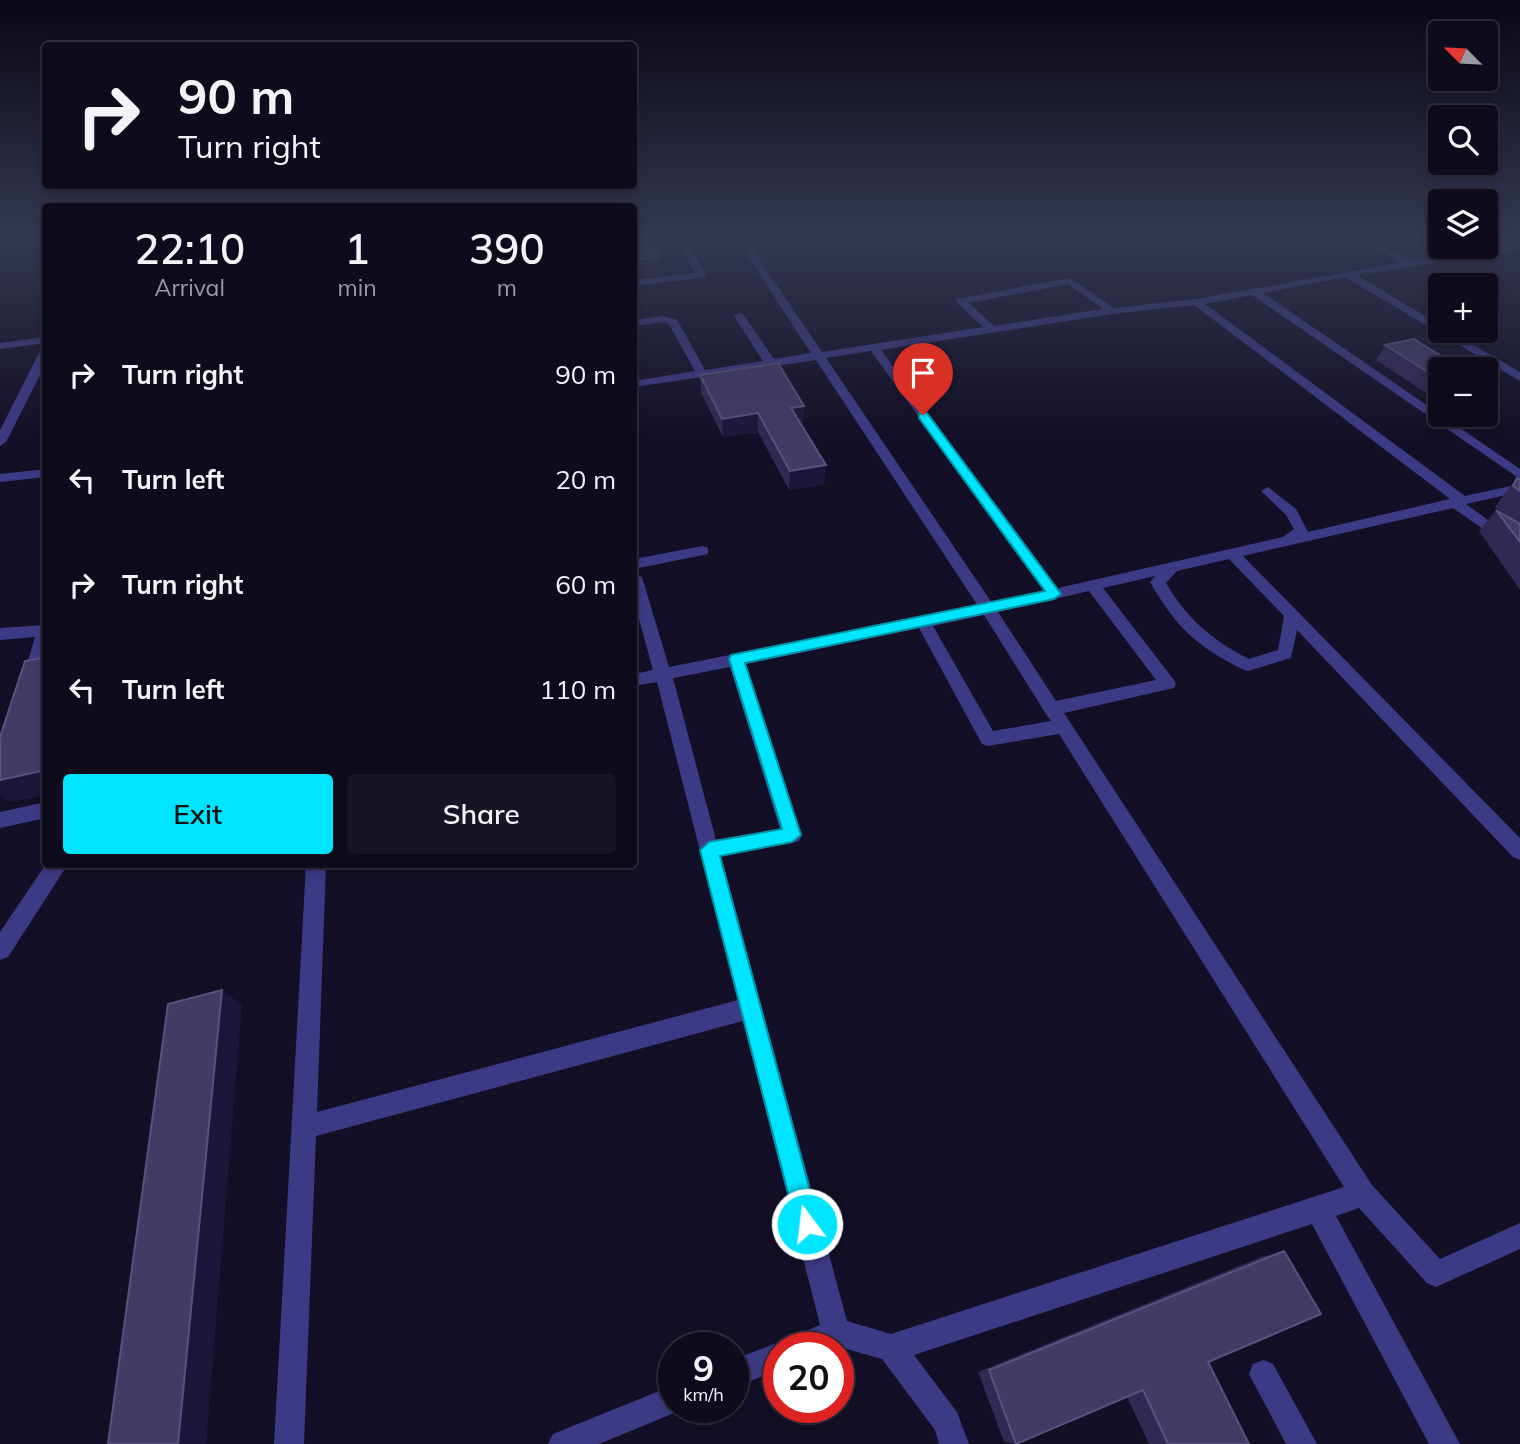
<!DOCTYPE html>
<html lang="en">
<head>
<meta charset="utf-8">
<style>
	:root { --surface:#0e0b1c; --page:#171425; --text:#f1f3f6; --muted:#9b9ba3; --line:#2e2b3b; --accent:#00e5ff }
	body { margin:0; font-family:Mulish,sans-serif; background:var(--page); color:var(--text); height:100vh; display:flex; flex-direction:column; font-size:26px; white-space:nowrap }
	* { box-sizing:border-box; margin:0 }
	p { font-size:23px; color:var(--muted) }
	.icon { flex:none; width:38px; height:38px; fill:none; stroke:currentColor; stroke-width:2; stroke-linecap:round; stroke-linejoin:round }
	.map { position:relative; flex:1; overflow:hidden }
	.details { position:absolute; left:42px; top:203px; width:595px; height:665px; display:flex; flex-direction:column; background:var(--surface); border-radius:7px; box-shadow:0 4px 10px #0003,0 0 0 2px var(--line) }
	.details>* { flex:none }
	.top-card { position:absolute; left:42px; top:42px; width:595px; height:147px; border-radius:7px; box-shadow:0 4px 10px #0003,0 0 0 2px var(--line); background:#0e0b1c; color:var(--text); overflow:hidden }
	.needle { width:46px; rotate:294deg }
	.buttons { position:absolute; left:1428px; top:21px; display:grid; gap:14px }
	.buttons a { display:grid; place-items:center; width:70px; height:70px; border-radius:7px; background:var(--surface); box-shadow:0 4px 10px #0003,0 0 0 2px var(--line); font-size:35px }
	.speed { position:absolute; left:658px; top:1332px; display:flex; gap:14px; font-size:35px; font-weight:700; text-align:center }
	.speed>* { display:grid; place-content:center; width:91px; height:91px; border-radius:50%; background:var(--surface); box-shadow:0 4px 10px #0003,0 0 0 2px var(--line); line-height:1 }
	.speed small { font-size:18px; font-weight:400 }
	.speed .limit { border:10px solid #d22; background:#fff; color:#111 }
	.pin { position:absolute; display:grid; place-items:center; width:60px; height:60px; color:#fff; margin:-72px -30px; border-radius:50% 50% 50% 0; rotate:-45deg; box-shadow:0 0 7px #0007 }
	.pin .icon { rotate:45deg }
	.me { position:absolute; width:77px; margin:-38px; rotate:345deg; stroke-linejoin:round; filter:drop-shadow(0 0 5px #0008) }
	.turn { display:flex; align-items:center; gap:24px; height:147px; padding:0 21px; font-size:32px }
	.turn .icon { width:91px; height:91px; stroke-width:2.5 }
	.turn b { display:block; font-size:49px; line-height:60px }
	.eta { display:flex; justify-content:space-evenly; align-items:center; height:119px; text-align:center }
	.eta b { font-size:42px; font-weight:600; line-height:49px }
	.cta { display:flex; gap:14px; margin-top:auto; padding:14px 21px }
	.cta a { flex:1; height:80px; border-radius:7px; background:var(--accent); color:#111; font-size:28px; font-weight:600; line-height:80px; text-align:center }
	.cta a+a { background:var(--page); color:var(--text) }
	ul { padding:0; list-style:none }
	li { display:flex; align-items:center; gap:21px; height:105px; padding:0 21px }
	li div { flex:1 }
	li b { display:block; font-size:26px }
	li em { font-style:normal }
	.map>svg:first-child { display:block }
</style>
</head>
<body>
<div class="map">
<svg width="1520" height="1444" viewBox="0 0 1520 1444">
	<rect width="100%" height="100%" fill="#130f26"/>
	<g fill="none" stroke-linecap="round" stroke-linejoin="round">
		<g fill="#3d3a85" fill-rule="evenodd">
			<polygon points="676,235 685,235 706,275 705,277 634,286 634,280 695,273"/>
			<path d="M734 235H743L822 352 983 327 957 303V299L1070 278 1114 308 1196 299 1400 263 1352 235H1364L1411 261 1520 244V250L1357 275 1440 325V331H1449L1520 372V381L1345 277 1263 293 1520 469V479L1252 295 1205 304 1465 496 1520 484V492L1466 504 1520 543V555L1453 508 1243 556 1520 838V860L1513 857 1297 630 1291 658 1248 671 1242 669C1196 646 1176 627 1150 582L1155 576 1103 588 1174 680 1176 684 1174 688 1064 713 1372 1185 1440 1259 1520 1223V1249L1436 1287 1427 1283 1359 1208 1336 1216 1460 1444H1429L1312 1224 914 1355 957 1412 969 1444H939L935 1430 882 1359 836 1346 779 1348V1370L733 1388V1360L779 1342 785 1345 788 1338 820 1325 743 1021 316 1136 304 1444H274L306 864H326L317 1112 738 1000 657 682 634 686V674L653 670 634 601V572L642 577 669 667 978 606 816 360 634 387V381L695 371 669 324 663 322 634 326V320L663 316 677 320 705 370 763 361 734 316 739 313 743 314 774 359 811 353ZM1068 284 1103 309 994 326 969 303ZM1194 305 1450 499 1308 532 1296 509 1268 487 1261 491 1286 515 1294 529 1283 537 1058 588 881 350 1112 314ZM871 351 1044 591 992 603 826 358ZM1229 559 1284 616 1278 650 1249 659C1212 640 1187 619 1166 583L1177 571ZM1089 591 1156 680 1056 701 998 612ZM984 615 1046 714 1051 721 993 731 933 626ZM919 628 982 744 988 746 1059 734 1344 1187 891 1334 847 1321 721 856 792 843 799 841 802 835 746 664ZM730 667 780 829 716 840 673 678Z"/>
			<polygon points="46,337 46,343 0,349 0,343"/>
			<polygon points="46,348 46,363 6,442 0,446 0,430 40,351"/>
			<polygon points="46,469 46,477 0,482 0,474"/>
			<polygon points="703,546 708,548 708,554 634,569 634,559"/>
			<path d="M46 625C46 641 48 682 30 687L22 681 35 637 0 640V628Z"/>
			<polygon points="46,802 46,818 0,828 0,812"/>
			<polygon points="46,864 68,864 8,957 0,960 0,932"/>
			<polygon points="1263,1360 1273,1364 1317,1444 1286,1444 1249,1374 1253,1364"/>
			<polygon points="674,1385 674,1407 685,1407 684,1409 599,1444 548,1444 553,1434"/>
		</g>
	</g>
	<g fill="#312854">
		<polygon points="1385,345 1462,369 1440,390 1426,393 1376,360"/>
		<polygon points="700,375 804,406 803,424 801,425 826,465 824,484 789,490 758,432 723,437 701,393"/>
		<polygon points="1517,478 1520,480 1520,590 1479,531 1496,510 1515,521 1495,507 1500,500"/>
		<polygon points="1284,1251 1208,1362 1249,1444 1149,1444 1127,1397 1017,1444 1004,1442 978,1372 1261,1257"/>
	</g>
	<g fill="#1d163a">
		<polygon points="660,256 662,274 634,280 634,261"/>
		<polygon points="1440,376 1440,390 1426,393 1436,377"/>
		<polygon points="804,406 803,424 790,426 791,408"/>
		<polygon points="758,413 758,432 723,437 722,419"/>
		<polygon points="826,465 824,484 789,490 790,471"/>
		<polygon points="46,770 46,795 9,802 0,795 0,780"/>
		<polygon points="222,990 242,1005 206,1444 178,1444"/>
	</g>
	<g fill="#433a66" stroke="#5a527e" stroke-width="2">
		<polygon points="634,235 649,235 660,256 634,261"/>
		<polygon points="1414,339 1462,369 1440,369 1440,376 1436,377 1385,345"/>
		<polygon points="778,363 804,406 791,408 826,465 790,471 758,413 722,419 700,375"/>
		<polygon points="1517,478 1520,480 1520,491 1513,486"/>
		<polygon points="1496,510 1520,524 1520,542"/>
		<polygon points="46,657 46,770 0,780 0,737 25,661"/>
		<polygon points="222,990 178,1444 108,1444 168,1004"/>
		<polygon points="1284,1251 1321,1314 1208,1362 1249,1444 1168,1444 1143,1390 1016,1444 989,1370"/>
	</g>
	<linearGradient id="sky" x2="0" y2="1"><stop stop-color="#0a0815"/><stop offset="0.54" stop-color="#333752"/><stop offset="1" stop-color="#333752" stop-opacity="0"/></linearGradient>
	<rect width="1520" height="438" fill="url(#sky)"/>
	<polygon fill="#00e5ff" stroke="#0095a6" stroke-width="2" points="919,413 927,413 1061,594 1054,599 745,663 801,835 792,842 720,856 819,1224 816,1232 807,1236 799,1232 796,1224 700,850 709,842 782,829 729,659 731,655 1045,591 919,418"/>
</svg>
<div class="buttons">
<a><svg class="needle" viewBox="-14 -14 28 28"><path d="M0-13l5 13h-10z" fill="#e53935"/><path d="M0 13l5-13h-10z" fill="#9b9ba3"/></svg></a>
<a><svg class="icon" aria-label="search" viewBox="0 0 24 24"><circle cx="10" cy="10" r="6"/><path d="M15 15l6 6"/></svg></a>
<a><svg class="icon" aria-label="layers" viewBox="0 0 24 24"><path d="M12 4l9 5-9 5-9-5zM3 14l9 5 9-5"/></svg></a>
<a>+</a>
<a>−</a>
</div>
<div class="speed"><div>9<small>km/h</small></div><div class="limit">20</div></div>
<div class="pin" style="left:923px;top:415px;background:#d93025"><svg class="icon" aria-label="arrive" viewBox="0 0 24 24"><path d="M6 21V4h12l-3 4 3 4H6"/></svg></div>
<svg class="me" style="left:807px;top:1224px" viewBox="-20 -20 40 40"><circle r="17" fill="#00e5ff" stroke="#fff" stroke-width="3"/><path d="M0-11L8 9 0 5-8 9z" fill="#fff"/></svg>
<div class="top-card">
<div class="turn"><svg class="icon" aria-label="right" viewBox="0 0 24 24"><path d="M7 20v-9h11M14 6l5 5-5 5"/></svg><div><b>90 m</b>Turn right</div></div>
</div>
<section class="details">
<div class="eta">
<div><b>22:10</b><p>Arrival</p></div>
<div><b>1</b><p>min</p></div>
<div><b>390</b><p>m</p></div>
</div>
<ul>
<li><svg class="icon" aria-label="right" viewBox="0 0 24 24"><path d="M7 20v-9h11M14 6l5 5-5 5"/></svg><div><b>Turn right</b></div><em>90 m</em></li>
<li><svg class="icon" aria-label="left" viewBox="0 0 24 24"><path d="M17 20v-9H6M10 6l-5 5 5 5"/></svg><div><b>Turn left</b></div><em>20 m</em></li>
<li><svg class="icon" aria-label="right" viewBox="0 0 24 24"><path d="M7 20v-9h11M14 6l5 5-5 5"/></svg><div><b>Turn right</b></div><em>60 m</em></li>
<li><svg class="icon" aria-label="left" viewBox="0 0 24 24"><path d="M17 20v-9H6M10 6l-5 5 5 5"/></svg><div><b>Turn left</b></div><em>110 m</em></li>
</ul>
<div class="cta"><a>Exit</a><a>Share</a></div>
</section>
</div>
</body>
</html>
